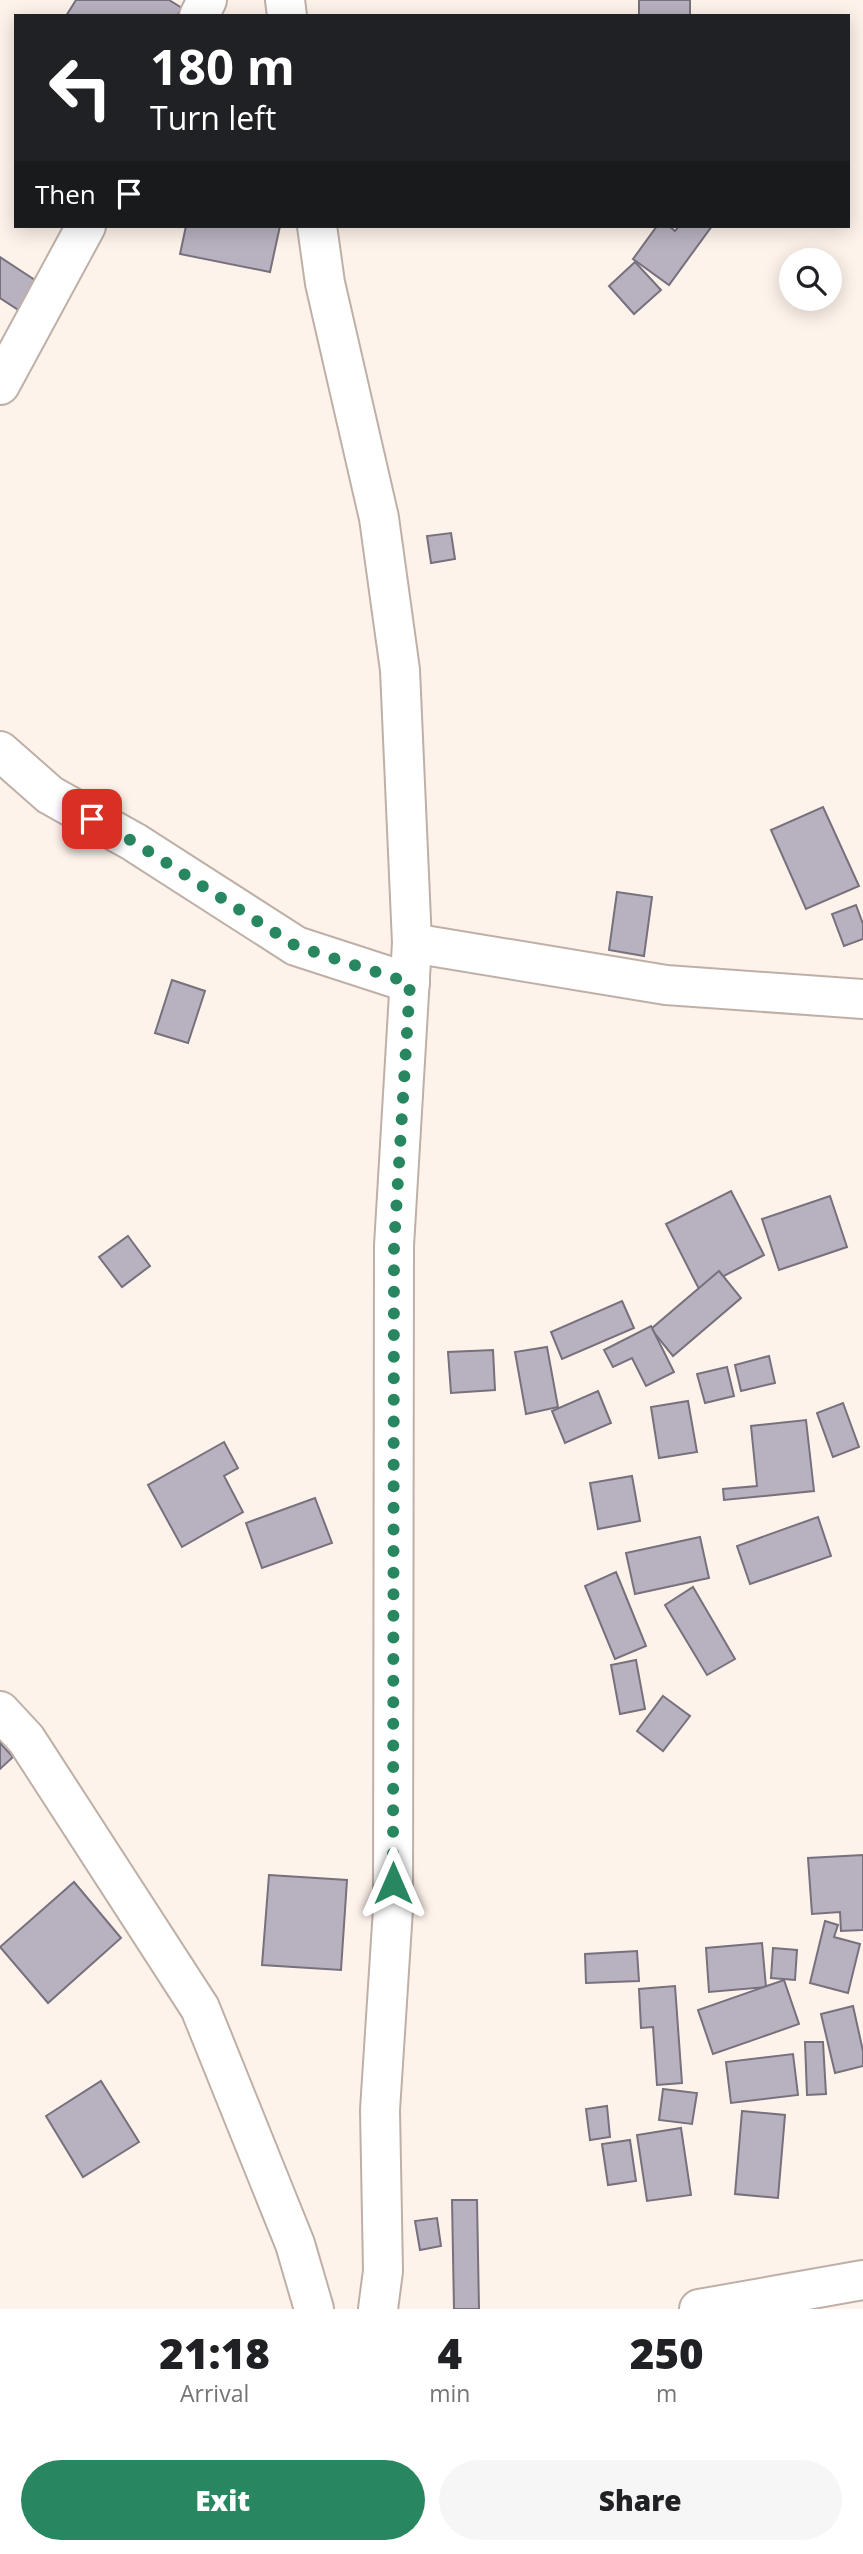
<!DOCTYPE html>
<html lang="en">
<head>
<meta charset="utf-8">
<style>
	:root { --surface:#fff; --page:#f6f6f6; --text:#202124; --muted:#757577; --accent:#288760 }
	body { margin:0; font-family:"Open Sans",sans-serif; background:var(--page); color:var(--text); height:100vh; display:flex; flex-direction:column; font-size:26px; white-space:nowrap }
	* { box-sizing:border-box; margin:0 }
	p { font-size:23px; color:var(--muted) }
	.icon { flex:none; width:38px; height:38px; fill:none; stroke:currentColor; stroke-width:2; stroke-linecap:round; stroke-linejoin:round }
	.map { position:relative; height:2309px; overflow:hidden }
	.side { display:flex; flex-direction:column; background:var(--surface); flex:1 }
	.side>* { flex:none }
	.top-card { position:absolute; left:14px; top:14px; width:836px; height:214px; border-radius:0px; box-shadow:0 4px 18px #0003; background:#202124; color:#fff; overflow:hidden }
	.fabs { position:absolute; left:779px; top:248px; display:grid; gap:14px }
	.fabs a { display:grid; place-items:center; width:63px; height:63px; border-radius:50%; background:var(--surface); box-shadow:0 4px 18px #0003; font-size:35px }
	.pin { position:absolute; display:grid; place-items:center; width:60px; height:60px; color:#fff; margin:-30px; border-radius:14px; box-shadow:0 4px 10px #0006 }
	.me { position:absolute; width:77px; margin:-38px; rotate:0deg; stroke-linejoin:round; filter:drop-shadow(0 0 5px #0008) }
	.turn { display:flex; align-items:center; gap:24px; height:147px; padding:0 21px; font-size:32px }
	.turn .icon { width:91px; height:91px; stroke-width:2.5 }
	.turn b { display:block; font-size:49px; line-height:60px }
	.then { display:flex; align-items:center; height:66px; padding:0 21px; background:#0003; gap:14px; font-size:26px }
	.eta { display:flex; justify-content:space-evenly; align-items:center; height:119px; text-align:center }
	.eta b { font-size:42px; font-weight:800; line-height:49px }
	.primary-button { display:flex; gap:14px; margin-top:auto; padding:14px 21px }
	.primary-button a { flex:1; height:80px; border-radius:42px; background:var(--accent); color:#fff; font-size:28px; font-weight:800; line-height:80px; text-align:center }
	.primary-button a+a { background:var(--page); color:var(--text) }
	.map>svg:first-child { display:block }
</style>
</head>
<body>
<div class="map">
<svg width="863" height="2309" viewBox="0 0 863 2309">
	<rect width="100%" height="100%" fill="#fef3eb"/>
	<g fill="#b8b1bf" stroke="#77707d" stroke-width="2">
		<polygon points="76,0 169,0 182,8 177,16 66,16"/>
		<rect x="639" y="0" width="51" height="16"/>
		<polygon points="186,226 280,226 270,272 180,254"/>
		<polygon points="657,226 669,226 675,231 679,226 712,226 669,285 633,259"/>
		<polygon points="0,257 38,282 20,311 0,298"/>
		<polygon points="635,262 661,290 634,314 609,286"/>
		<polygon points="451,533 455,559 431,563 427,536"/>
		<polygon points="823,807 859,886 806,909 771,830"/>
		<polygon points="617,892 652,897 644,956 609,950"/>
		<polygon points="856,905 863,924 863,939 844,946 832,914"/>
		<polygon points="172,980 205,991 188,1043 155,1033"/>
		<polygon points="731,1191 764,1255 699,1289 666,1224"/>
		<polygon points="830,1196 847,1247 779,1270 762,1219"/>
		<polygon points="128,1236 150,1266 122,1287 99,1257"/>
		<polygon points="719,1271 741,1298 673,1356 651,1329"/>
		<polygon points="622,1301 634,1328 562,1359 551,1332"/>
		<polygon points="651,1326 674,1372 646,1386 632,1358 613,1367 604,1350"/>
		<polygon points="547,1347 558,1407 526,1414 515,1352"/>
		<polygon points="493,1350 495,1390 451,1393 448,1352"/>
		<polygon points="769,1356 775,1383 741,1391 735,1365"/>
		<polygon points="727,1367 734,1396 705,1403 697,1374"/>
		<polygon points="598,1391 611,1423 565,1443 552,1411"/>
		<polygon points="688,1401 697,1452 659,1458 651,1407"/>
		<polygon points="843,1403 859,1447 833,1457 817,1413"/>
		<polygon points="806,1420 814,1491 724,1500 723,1489 757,1486 751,1426"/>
		<polygon points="224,1442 238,1468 224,1476 243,1512 182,1547 148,1485"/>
		<polygon points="632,1476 640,1521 598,1529 590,1483"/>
		<polygon points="315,1498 332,1543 262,1568 246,1523"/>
		<polygon points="818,1517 831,1556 750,1584 737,1546"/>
		<polygon points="700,1537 709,1578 635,1594 626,1553"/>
		<polygon points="616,1572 646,1646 615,1659 585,1586"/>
		<polygon points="693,1587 735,1659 707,1675 665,1605"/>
		<polygon points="636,1660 645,1709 620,1714 611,1665"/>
		<polygon points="663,1696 690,1716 663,1751 637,1731"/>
		<polygon points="0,1743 13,1757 0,1769"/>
		<polygon points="863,1855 863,1930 841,1931 840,1912 812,1914 808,1858"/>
		<polygon points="269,1875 347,1880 341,1970 262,1965"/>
		<polygon points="74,1882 121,1938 48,2003 0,1947"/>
		<polygon points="825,1921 838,1925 834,1937 860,1944 848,1993 810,1983"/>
		<polygon points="762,1943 766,1987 709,1992 706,1948"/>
		<polygon points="773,1948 797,1950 795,1980 771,1978"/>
		<polygon points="637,1951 639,1981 586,1983 585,1954"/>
		<polygon points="784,1980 799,2024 713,2054 698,2010"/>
		<polygon points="675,1986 682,2083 657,2085 653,2027 641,2028 639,1989"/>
		<polygon points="853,2006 863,2051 863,2066 835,2073 821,2014"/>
		<polygon points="805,2042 823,2042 826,2094 807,2095"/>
		<polygon points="793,2054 798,2095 731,2103 726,2062"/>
		<polygon points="101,2081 139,2142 83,2177 46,2116"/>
		<polygon points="663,2089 697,2093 692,2124 659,2120"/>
		<polygon points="607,2106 610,2137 590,2140 586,2109"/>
		<polygon points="742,2111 785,2115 778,2198 735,2194"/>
		<polygon points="681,2128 691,2195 647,2201 637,2135"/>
		<polygon points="630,2140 636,2181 608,2185 602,2144"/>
		<polygon points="452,2200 477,2200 479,2309 454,2309"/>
		<polygon points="437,2218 441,2246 420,2250 415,2221"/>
	</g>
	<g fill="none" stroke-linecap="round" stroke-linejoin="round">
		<g stroke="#beb0a7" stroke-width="42">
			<g id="minor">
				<polyline points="285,0 287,16"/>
				<polyline points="199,16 207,0"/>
				<polyline points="317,226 325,283 379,518 400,670 412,943 394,1246 393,1909 380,2110 383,2271 378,2309"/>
				<polyline points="0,385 86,226"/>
				<polyline points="0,751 50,795 134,842 296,946 410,983"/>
				<polyline points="412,943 666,985 863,999"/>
				<polyline points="0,1711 26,1739 200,2008 295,2244 314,2309"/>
				<polyline points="699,2309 863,2280"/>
			</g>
		</g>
		<use href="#minor" stroke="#fff" stroke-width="38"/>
	</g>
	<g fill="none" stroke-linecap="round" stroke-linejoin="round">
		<polyline stroke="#288760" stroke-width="12" stroke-dasharray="0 21.6" points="92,819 134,842 296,946 410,983 394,1246 393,1883"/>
	</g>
</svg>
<div class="fabs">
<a><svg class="icon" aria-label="search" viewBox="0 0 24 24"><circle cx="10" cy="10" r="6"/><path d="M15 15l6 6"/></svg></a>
</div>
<div class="pin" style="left:92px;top:819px;background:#d93025"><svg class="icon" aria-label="arrive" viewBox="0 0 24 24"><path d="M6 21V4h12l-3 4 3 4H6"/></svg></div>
<svg class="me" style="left:393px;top:1883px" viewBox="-20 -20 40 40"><path d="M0-17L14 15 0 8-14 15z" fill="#288760" stroke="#fff" stroke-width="4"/></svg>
<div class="top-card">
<div class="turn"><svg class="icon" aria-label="left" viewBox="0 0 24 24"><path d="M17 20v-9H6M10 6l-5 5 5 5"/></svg><div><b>180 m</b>Turn left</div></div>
<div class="then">Then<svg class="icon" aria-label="arrive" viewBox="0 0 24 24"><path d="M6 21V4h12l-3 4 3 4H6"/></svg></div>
</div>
</div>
<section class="side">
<div class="eta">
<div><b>21:18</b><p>Arrival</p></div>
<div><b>4</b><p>min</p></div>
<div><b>250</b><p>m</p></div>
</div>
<div class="primary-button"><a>Exit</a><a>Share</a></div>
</section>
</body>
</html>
